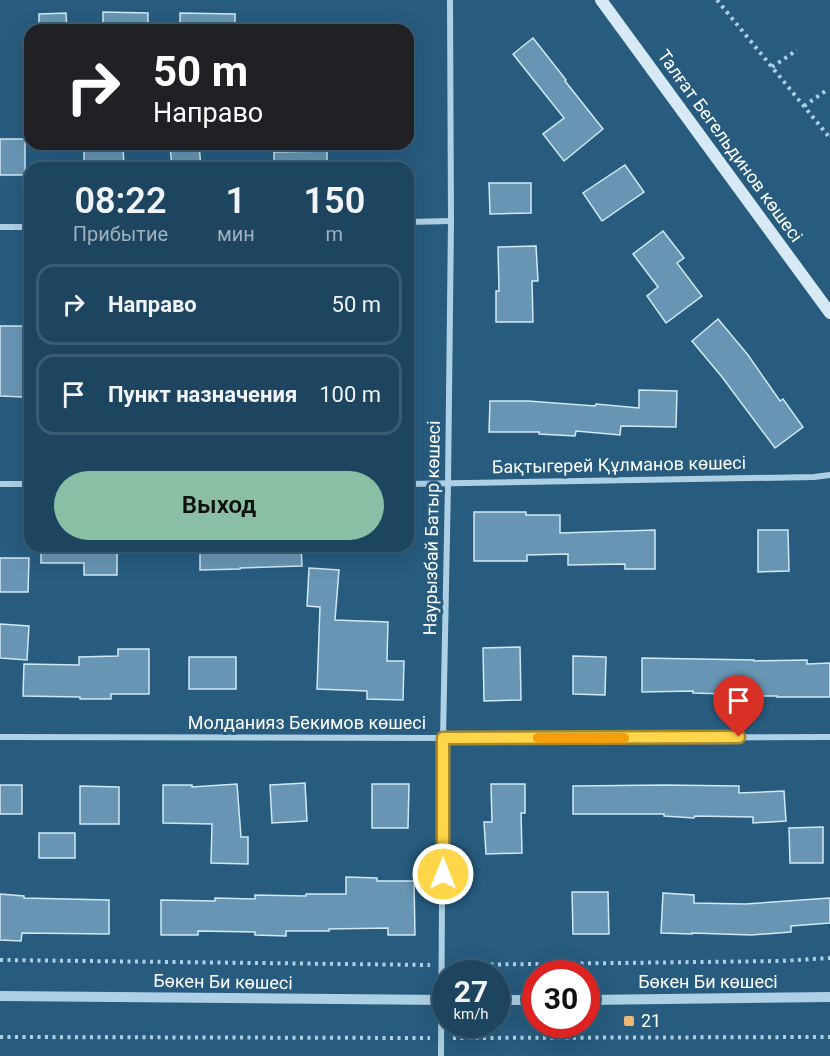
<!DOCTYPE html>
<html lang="ru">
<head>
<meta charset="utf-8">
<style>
	:root { --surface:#1d455f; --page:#2a4f68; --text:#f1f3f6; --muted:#a0b1bd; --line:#3b5d74; --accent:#8abfa5 }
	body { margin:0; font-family:Roboto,sans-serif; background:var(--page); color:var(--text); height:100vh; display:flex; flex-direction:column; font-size:22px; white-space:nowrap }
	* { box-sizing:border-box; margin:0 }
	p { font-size:20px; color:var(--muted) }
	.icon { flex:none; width:33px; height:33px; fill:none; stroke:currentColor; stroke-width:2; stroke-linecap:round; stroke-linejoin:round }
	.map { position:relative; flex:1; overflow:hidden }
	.side { position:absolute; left:24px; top:162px; width:390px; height:390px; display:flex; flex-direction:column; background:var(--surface); border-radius:18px; box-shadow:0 6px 24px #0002,0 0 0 2px var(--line) }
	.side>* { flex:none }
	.guide { position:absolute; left:24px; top:24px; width:390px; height:126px; border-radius:18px; box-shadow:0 6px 24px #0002,0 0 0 2px var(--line); background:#202124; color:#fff; overflow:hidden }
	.speed { position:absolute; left:432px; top:960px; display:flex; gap:12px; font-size:30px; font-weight:700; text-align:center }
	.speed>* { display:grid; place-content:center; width:78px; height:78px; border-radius:50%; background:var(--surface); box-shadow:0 6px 24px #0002,0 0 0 2px var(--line); line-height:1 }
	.speed small { font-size:15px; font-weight:400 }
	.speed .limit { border:9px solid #d22; background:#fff; color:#111 }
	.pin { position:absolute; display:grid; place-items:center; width:51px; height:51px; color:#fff; margin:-62px -26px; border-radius:50% 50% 50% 0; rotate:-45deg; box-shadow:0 0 6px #0007 }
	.pin .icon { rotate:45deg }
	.me { position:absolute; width:66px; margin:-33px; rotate:0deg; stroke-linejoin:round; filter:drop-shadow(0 0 4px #0008) }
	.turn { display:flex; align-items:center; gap:21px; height:126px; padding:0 30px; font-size:27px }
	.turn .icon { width:78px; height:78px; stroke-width:2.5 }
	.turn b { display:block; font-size:42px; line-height:51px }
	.eta { display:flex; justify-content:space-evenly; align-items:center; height:102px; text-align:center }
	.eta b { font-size:36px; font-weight:600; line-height:42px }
	.button { display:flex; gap:12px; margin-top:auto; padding:12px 30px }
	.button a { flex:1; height:69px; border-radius:36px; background:var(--accent); color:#111; font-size:24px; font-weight:600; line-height:69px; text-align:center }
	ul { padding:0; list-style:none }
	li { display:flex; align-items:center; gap:18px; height:81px; margin:0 12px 9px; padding:0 18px; border:3px solid var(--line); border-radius:18px }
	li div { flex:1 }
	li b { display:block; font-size:22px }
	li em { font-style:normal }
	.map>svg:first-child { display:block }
</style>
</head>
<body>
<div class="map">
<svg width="830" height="1056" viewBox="0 0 830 1056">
	<rect width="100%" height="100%" fill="#275c7f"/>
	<g fill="#6895b4" stroke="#d1e7f4" stroke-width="1.5">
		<polygon points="103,12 148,13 148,30 103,30"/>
		<polygon points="66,13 67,30 39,30 39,14"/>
		<polygon points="180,13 235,14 235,30 180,30"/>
		<polygon points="533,38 566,80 565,81 603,129 564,161 543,134 564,118 513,54"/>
		<rect x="0" y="139" width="25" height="36"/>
		<polygon points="84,144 123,144 124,168 84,168"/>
		<polygon points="199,144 201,168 172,168 170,146"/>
		<polygon points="327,151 327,168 274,168 274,152"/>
		<polygon points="625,165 644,192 602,221 583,193"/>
		<polygon points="489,183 531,183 531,213 490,214"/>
		<polygon points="663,231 684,258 677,263 702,296 666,323 647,296 658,287 633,254"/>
		<polygon points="536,246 538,281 532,281 533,322 496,322 496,291 499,291 498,247"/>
		<polygon points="718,319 748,355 780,401 783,399 803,427 775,448 722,377 692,341"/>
		<polygon points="0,326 30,326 30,352 25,352 23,397 0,396"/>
		<polygon points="639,390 677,391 676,427 621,426 620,435 576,431 575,436 539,434 539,432 489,432 490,401 528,401 595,406 596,404 639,408"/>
		<polygon points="474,512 526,512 526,515 560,515 560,533 655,530 655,569 625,569 625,564 568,565 568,554 527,555 527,561 474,561"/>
		<polygon points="758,530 788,530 789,571 758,572"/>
		<polygon points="41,546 117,546 117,575 84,575 84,563 41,563"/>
		<polygon points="200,546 301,546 302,566 240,568 240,569 200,570"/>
		<polygon points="0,558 29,558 28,592 0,592"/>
		<polygon points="309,568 339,570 335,620 388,622 387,661 404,661 403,700 367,699 367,691 317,689 320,607 307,606"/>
		<polygon points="0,624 29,626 27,660 0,658"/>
		<polygon points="520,647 521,700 484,701 483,648"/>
		<polygon points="118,649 149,649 149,694 111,694 111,699 80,699 80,697 23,696 24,664 79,665 79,657 118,656"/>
		<polygon points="573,656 606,657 605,695 573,694"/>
		<rect x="189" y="657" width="47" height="32"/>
		<polygon points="642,658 754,660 754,661 807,660 807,664 830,663 830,697 777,697 777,696 726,696 726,694 693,693 693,691 642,692"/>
		<polygon points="305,783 307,821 272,823 270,785"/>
		<polygon points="237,784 241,837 248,837 248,864 211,863 212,824 163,823 163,785 192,785 192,787"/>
		<polygon points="372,784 409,784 408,828 372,828"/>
		<polygon points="491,784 525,784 525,813 521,813 522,853 486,854 484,822 492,822"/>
		<rect x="0" y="785" width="22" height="29"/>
		<polygon points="665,785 739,786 739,793 784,791 786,821 753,823 753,817 695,816 694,818 664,816 664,814 573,814 573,786"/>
		<polygon points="80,786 119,787 119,824 80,824"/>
		<polygon points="823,827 823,863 790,863 789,828"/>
		<rect x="39" y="833" width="36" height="25"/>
		<polygon points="346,877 377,878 377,881 414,881 415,935 388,935 388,928 329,929 329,931 286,931 286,936 255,935 255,932 198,931 198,935 161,935 161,900 215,901 215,898 255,899 255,895 306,896 306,894 346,894"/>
		<polygon points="572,892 608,892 609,934 573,934"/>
		<polygon points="663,893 694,895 694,903 745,904 830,898 830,923 791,926 791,932 751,935 692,933 692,934 661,933"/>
		<polygon points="0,894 24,896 24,898 109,900 109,934 22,933 21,941 0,940"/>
	</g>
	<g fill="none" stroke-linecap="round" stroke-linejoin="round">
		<g stroke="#aed0e5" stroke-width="4" stroke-dasharray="3 4.5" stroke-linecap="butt">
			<polyline points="717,0 830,138"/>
			<polyline points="772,67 797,50"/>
			<polyline points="804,106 827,90"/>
			<polyline points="0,960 430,965"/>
			<polyline points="453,965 780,961 830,958"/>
			<polyline points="0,1037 430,1038"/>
			<polyline points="453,1038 830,1037"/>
		</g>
		<g stroke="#aed0e5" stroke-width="6">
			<polyline points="408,222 451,221"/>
			<polyline points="0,227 30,227"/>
			<polyline points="0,484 30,484"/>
			<polyline points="408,484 814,477 830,475"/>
			<polyline points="0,737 443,738 830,737"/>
			<polyline points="441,1056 443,738 448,484 451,221 450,0"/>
		</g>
		<g stroke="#aed0e5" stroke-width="10">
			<polyline points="0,996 446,1000"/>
			<polyline points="496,1000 536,1000"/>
			<polyline points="586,1000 830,997"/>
		</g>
		<polyline stroke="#d7e9f5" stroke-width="12" points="601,0 830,313"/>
	</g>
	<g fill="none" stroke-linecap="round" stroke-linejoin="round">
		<g stroke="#a68a30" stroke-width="15">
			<polyline id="route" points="443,874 443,738 739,737"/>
		</g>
		<use href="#route" stroke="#ffd54a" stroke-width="10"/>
		<polyline stroke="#f59e0b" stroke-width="10" points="538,738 624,738"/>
	</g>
	<rect fill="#edb774" stroke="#275c7f" stroke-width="2" x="623" y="1015" width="12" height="12" rx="3"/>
	<g text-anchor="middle" stroke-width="6" stroke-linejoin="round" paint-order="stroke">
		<g font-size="18" fill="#fff" stroke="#275c7f">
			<text transform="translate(730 146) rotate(54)" y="6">Талғат Бегельдинов көшесі</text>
			<text transform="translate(619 465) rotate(-1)" y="6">Бақтыгерей Құлманов көшесі</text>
			<text transform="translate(432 528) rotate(-89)" y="6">Наурызбай Батыр көшесі</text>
			<text x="307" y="729">Молданияз Бекимов көшесі</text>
			<text transform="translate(223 982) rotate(1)" y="6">Бөкен Би көшесі</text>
			<text x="708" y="988">Бөкен Би көшесі</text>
		</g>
		<g font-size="18" fill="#fff" stroke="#275c7f" text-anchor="start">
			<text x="641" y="1027">21</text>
		</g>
	</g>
</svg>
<div class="speed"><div>27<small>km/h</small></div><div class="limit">30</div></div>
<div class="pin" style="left:739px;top:737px;background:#d93025"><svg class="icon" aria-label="arrive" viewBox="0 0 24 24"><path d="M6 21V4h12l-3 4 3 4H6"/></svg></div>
<svg class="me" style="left:443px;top:874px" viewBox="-20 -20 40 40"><circle r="17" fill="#ffd54a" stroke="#fff" stroke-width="3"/><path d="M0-11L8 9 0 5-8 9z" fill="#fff"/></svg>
<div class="guide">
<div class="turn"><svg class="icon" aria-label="right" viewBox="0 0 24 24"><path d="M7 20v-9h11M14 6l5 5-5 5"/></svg><div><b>50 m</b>Направо</div></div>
</div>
<section class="side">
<div class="eta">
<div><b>08:22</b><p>Прибытие</p></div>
<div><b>1</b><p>мин</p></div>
<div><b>150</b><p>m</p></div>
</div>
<ul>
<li><svg class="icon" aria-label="right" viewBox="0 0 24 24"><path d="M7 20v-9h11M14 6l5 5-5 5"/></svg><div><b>Направо</b></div><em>50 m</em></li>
<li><svg class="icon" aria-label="arrive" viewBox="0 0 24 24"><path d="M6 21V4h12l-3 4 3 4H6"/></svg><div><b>Пункт назначения</b></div><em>100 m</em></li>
</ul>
<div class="button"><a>Выход</a></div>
</section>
</div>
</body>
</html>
